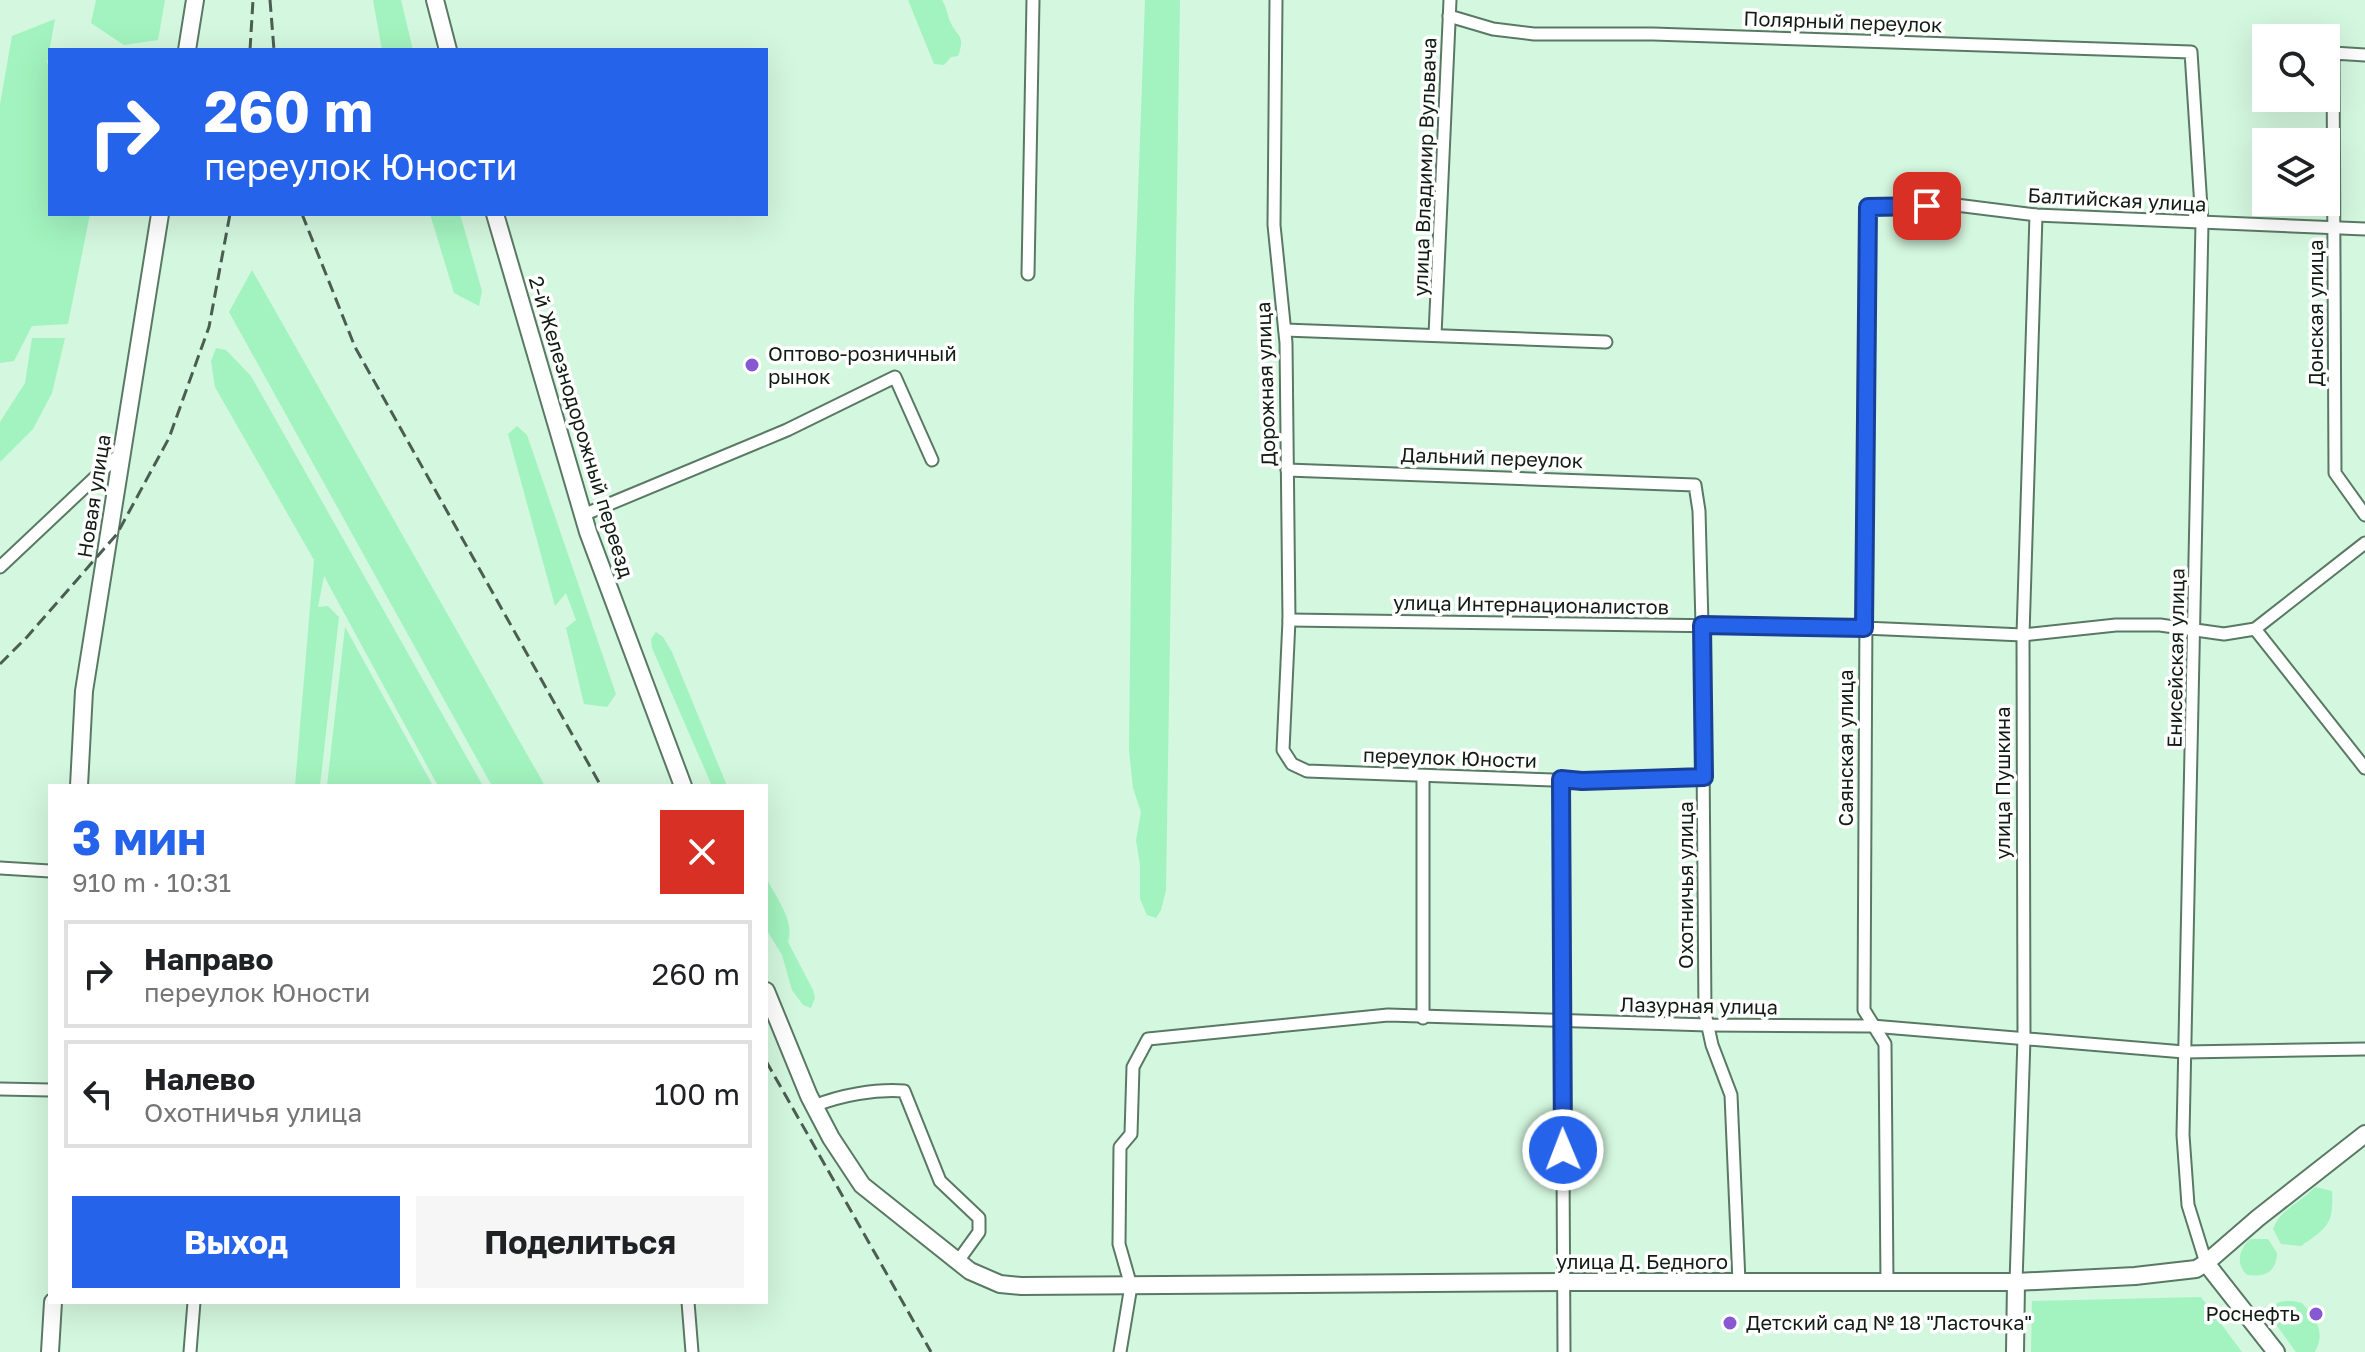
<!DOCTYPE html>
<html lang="ru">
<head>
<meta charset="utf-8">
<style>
	:root { --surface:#fff; --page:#f6f6f6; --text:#202124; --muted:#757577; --line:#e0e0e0; --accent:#2563eb }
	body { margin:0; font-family:"Golos Text",sans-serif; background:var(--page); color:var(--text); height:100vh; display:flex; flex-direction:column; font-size:30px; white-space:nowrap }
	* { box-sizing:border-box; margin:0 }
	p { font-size:26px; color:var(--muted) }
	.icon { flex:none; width:44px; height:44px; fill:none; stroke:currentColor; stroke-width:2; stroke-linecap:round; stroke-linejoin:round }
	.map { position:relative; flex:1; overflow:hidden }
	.side { position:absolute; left:48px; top:784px; width:720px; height:520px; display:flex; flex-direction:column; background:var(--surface); border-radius:0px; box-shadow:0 8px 32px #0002 }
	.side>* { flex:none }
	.guide { position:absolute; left:48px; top:48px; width:720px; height:168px; border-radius:0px; box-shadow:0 8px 32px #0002; background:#2563eb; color:#fff; overflow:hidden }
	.tools { position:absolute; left:2252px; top:24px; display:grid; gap:16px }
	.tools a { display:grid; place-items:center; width:88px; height:88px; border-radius:0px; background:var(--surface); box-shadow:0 8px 32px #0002; font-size:40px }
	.pin { position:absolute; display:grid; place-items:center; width:68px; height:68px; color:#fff; margin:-34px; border-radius:16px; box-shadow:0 4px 12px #0006 }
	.me { position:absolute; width:88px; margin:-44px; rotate:359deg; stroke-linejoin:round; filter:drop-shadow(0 0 6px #0008) }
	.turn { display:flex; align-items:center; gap:28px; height:168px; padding:0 24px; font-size:36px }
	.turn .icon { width:104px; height:104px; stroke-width:2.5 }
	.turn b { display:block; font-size:56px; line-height:68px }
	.round { display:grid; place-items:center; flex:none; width:84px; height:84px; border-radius:0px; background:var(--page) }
	.headline { display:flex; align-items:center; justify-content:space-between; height:136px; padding:0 24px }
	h1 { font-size:48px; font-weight:700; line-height:60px; color:var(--accent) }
	.cta { display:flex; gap:16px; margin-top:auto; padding:16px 24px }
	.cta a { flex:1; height:92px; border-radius:0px; background:var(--accent); color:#fff; font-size:32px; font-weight:700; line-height:92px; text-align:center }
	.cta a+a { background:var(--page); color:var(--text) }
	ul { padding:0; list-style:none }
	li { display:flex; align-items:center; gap:24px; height:108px; margin:0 16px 12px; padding:0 8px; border:4px solid var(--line); border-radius:0px }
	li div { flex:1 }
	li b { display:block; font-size:30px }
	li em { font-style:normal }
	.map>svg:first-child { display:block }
</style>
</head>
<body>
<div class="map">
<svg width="2365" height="1352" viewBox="0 0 2365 1352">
	<rect width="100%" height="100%" fill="#d4f7df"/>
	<g fill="#a2f3bf">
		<polygon points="96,0 165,0 158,40 124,45 91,23"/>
		<polygon points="373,0 401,0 413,50 382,50"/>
		<path d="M908 0H942C946 7 947 11 949 19 955 36 967 34 958 56L951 57 944 65 934 64Z"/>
		<polygon points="1145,0 1180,0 1166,890 1161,910 1156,918 1147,915 1140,899 1140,865 1136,840 1141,812 1133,788 1129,750 1134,305"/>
		<polygon points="55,19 47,63 50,65 50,214 90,214 68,324 32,326 14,361 0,363 0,104 12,36"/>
		<polygon points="430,214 460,214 482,291 479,306 454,293"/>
		<polygon points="252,270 545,786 492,786 229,312"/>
		<polygon points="32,338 65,338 52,393 33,429 0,462 0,422 25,383"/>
		<polygon points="216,348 226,350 251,376 483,786 438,786 324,576 318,607 328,606 339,617 320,786 295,786 314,560 215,387 211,361"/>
		<polygon points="517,426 527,435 616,694 607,707 584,704 566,628 576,620 566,593 555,606 508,434"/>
		<polygon points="345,627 433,786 327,786"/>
		<polygon points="656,632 663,637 672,652 727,786 712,786 652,648 651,639"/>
		<path d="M766 878C776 897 795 921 788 942L813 990 815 998 811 1008 803 1005 792 990 782 955 766 929Z"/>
		<path d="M2315 1187 2332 1191C2334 1224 2327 1228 2301 1246L2281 1244 2273 1229C2281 1208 2301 1203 2315 1187Z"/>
		<path d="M2250 1239H2268L2277 1253C2276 1273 2265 1277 2247 1275 2235 1263 2239 1250 2250 1239Z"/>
		<polygon points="2201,1297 2242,1352 2031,1352 2032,1301"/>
		<path d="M2293 1301 2302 1303C2316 1319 2326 1331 2315 1352H2296L2270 1316C2270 1302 2282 1301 2293 1301Z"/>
	</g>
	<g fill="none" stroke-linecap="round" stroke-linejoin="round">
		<g stroke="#5a7964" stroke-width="15">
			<g id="street">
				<polyline points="1276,0 1274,225 1286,343 1289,620 1283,750 1292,764 1307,771 1582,781 1704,777"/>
				<polyline points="1449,16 1493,29 1534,34 1653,34 2191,52 2202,223 2183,1135 2188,1205 2206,1263"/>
				<polyline points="2365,55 2333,53 2335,473 2365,515"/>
				<polyline points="1028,274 1033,0"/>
				<polyline points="1285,330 1606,342"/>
				<polyline points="1435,335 1450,0"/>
				<polyline points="1287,470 1695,485 1699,511 1702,625 1705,1013 1712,1045 1731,1095 1739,1282"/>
				<polyline points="583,515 787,430 895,377 932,460"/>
				<polyline points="0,567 121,453"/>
				<polyline points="1289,620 1864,628 2023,635 2116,625 2160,625 2224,634 2255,629 2365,543"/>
				<polyline points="2255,629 2365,768"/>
				<polyline points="1561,779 1564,1352"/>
				<polyline points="0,868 50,871"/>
				<polyline points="1423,1018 1423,776"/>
				<polyline points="0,1089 50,1090"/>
				<path d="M814 1106C841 1095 875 1089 904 1091L940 1181 979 1218V1232L958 1261"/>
				<polyline points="1887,1282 1885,1044 1864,1010 1868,207 1956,205 2036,215 2365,229"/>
				<polyline points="2016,1282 2024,1039 2023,635 2036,215"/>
				<polyline points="688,1302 692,1352"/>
				<polyline points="190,1352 194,1302"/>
				<polyline points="1120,1352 1131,1286 1119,1244 1120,1147 1131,1134 1133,1067 1148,1039 1388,1015 1708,1025 1872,1026 2184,1052 2365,1049"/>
			</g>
		</g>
		<g stroke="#5a7964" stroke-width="20">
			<g id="secondary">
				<polyline points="435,0 448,50"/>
				<polyline points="187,50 195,0"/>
				<polyline points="495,214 588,532 683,786"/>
				<polyline points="79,786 84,691 160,214"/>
				<polyline points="766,991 809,1096 831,1138 862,1185 970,1271 1000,1284 1021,1286 1566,1282 2016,1282 2135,1276 2196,1269 2206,1263 2258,1218 2365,1134"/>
				<polyline points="2206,1263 2276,1352"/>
				<polyline points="50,1352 53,1302"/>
				<polyline points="2015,1352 2016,1282"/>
			</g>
		</g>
		<use href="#street" stroke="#fff" stroke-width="11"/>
		<use href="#secondary" stroke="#fff" stroke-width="16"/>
		<g stroke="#4b5e51" stroke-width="3" stroke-dasharray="12 6" stroke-linecap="butt">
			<polyline points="270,0 274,50"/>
			<polyline points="250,50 253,0"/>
			<polyline points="302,214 355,347 601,786"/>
			<polyline points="0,664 27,637 117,534 169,438 209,327 230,214"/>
			<polyline points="766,1061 931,1352"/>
		</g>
	</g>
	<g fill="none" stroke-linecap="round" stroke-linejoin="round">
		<g stroke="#184099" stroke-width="20">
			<polyline id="route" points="1563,1150 1561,779 1582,781 1704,777 1702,625 1864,628 1868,207 1927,206"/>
		</g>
		<use href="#route" stroke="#2563eb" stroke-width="14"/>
	</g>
	<g fill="#8658d1" stroke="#fff" stroke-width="3">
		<circle cx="752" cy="365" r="8"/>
		<circle cx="2316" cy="1314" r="8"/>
		<circle cx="1730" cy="1323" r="8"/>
	</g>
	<g text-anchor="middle" stroke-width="7" stroke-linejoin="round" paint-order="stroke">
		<g font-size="20" fill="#101c14" stroke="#fff">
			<text transform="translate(1843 22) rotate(2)" y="7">Полярный переулок</text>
			<text transform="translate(1425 167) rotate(-88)" y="7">улица Владимир Вульвача</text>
			<text transform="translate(2117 200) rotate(3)" y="7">Балтийская улица</text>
			<text transform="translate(2316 313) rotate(-90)" y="7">Донская улица</text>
			<text transform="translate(1266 384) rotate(-92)" y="7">Дорожная улица</text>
			<text transform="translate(581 427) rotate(73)" y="7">2-й Железнодорожный переезд</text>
			<text transform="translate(1492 458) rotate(2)" y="7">Дальний переулок</text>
			<text transform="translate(94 496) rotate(-81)" y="7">Новая улица</text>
			<text transform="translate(1531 605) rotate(1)" y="7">улица Интернационалистов</text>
			<text transform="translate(2176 658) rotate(-89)" y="7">Енисейская улица</text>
			<text transform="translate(1846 748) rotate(-90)" y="7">Саянская улица</text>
			<text transform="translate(1450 758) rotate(2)" y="7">переулок Юности</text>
			<text transform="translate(2003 783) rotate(-90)" y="7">улица Пушкина</text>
			<text transform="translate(1686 885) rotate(-90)" y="7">Охотничья улица</text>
			<text transform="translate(1699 1006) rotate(1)" y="7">Лазурная улица</text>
			<text x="1642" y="1269">улица Д. Бедного</text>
		</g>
		<g font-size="20" fill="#101c14" stroke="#fff" text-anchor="start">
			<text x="768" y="361">Оптово-розничный<tspan x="768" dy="23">рынок</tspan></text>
			<text x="2300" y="1321" text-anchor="end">Роснефть</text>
			<text x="1746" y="1330">Детский сад № 18 "Ласточка"</text>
		</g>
	</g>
</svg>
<div class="tools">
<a><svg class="icon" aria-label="search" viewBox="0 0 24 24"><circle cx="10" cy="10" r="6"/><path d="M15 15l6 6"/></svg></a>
<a><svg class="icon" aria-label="layers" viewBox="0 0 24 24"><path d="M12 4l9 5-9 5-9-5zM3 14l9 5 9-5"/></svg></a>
</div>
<div class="pin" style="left:1927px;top:206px;background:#d93025"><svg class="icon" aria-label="arrive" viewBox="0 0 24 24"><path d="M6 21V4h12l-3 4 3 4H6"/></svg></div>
<svg class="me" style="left:1563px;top:1150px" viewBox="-20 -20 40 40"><circle r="17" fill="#2563eb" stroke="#fff" stroke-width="3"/><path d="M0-11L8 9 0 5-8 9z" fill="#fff"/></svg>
<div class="guide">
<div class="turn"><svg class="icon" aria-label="right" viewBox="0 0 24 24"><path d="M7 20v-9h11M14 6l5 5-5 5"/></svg><div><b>260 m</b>переулок Юности</div></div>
</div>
<section class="side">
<div class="headline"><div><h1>3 мин</h1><p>910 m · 10:31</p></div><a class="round" style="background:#d93025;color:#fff"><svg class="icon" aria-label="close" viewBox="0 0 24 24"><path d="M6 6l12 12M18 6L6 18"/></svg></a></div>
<ul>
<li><svg class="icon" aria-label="right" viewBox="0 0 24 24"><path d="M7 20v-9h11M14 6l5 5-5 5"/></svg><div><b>Направо</b><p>переулок Юности</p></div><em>260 m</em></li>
<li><svg class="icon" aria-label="left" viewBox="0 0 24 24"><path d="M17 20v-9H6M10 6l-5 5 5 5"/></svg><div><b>Налево</b><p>Охотничья улица</p></div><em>100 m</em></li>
</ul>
<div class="cta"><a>Выход</a><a>Поделиться</a></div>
</section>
</div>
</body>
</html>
